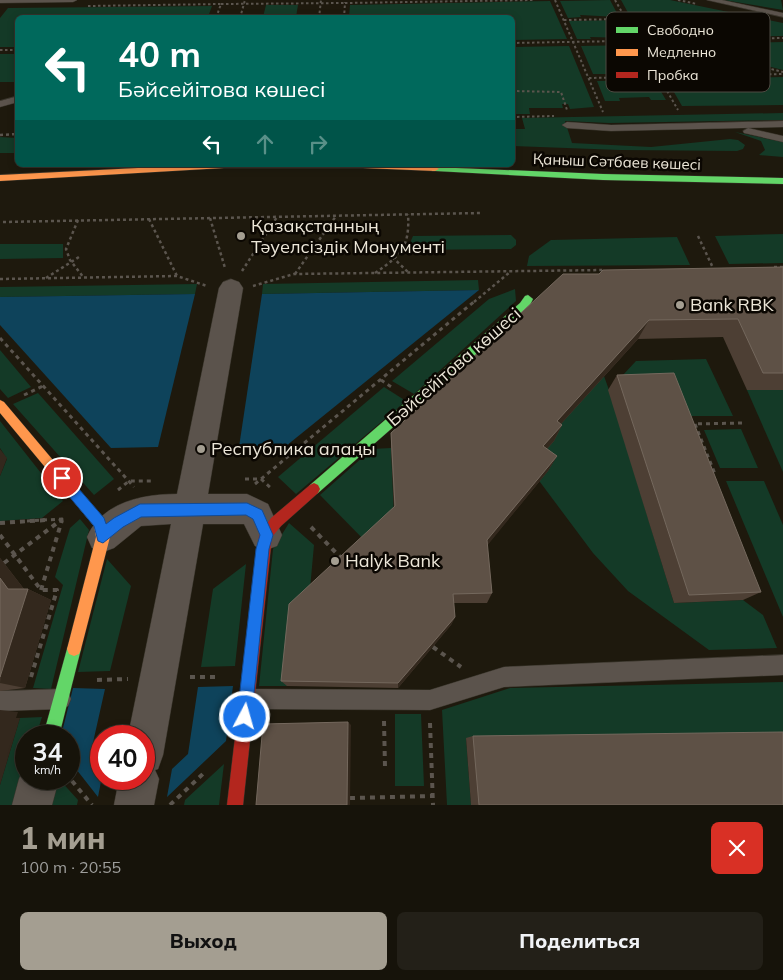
<!DOCTYPE html>
<html lang="ru">
<head>
<meta charset="utf-8">
<style>
	:root { --surface:#16130a; --page:#232018; --text:#f1f3f6; --muted:#9e9e9c; --line:#35322b; --accent:#a49e91 }
	body { margin:0; font-family:Mulish,sans-serif; background:var(--page); color:var(--text); height:100vh; display:flex; flex-direction:column; font-size:19px; white-space:nowrap }
	* { box-sizing:border-box; margin:0 }
	p { font-size:16px; color:var(--muted) }
	.icon { flex:none; width:28px; height:28px; fill:none; stroke:currentColor; stroke-width:2; stroke-linecap:round; stroke-linejoin:round }
	.map { position:relative; height:805px; overflow:hidden }
	.drawer { display:flex; flex-direction:column; background:var(--surface); flex:1 }
	.drawer>* { flex:none }
	.banner { position:absolute; left:15px; top:15px; width:500px; height:152px; border-radius:8px; box-shadow:0 2px 8px #0003,0 0 0 1px var(--line); background:#00695c; color:#fff; overflow:hidden }
	.speed { position:absolute; left:15px; top:725px; display:flex; gap:10px; font-size:25px; font-weight:700; text-align:center }
	.speed>* { display:grid; place-content:center; width:65px; height:65px; border-radius:50%; background:var(--surface); box-shadow:0 2px 8px #0003,0 0 0 1px var(--line); line-height:1 }
	.speed small { font-size:12px; font-weight:400 }
	.speed .limit { border:8px solid #d22; background:#fff; color:#111 }
	.pin { position:absolute; display:grid; place-items:center; width:42px; height:42px; color:#fff; margin:-21px; border:2px solid #fff; border-radius:50%; box-shadow:0 1px 5px #0007 }
	.me { position:absolute; width:55px; margin:-28px; rotate:6deg; stroke-linejoin:round; filter:drop-shadow(0 0 4px #0008) }
	.turn { display:flex; align-items:center; gap:18px; height:105px; padding:0 20px; font-size:22px }
	.turn .icon { width:65px; height:65px; stroke-width:2.5 }
	.turn b { display:block; font-size:35px; line-height:42px }
	.lanes { display:flex; align-items:center; height:48px; padding:0 20px; background:#0003; justify-content:center; gap:25px; direction:ltr }
	.lanes .off { opacity:.35 }
	.round { display:grid; place-items:center; flex:none; width:52px; height:52px; border-radius:8px; background:var(--page) }
	.overview { display:flex; align-items:center; justify-content:space-between; height:85px; padding:0 20px }
	h1 { font-size:30px; font-weight:800; line-height:38px; color:var(--accent) }
	.primary-button { display:flex; gap:10px; margin-top:auto; padding:10px 20px }
	.primary-button a { flex:1; height:58px; border-radius:8px; background:var(--accent); color:#111; font-size:20px; font-weight:800; line-height:58px; text-align:center }
	.primary-button a+a { background:var(--page); color:var(--text) }
	.map>svg:first-child { display:block }
</style>
</head>
<body>
<div class="map">
<svg width="783" height="805" viewBox="0 0 783 805">
	<rect width="100%" height="100%" fill="#1e190d"/>
	<g fill="#143a27">
		<polygon points="610,0 619,17 580,15 581,17 568,18 560,1"/>
		<polygon points="621,0 670,0 783,23 783,36 642,38"/>
		<polygon points="724,0 781,0 783,10"/>
		<polygon points="550,1 567,39 513,40 512,18 349,17 350,5"/>
		<polygon points="266,5 298,5 296,17 263,17"/>
		<polygon points="212,6 208,17 18,18 17,47 0,47 0,18 8,8"/>
		<polygon points="621,20 631,38 590,37 591,39 577,39 569,21"/>
		<polygon points="783,42 783,70 689,47 687,44"/>
		<polygon points="635,45 650,73 636,73 634,71 606,71 607,74 593,74 581,46"/>
		<polygon points="569,46 594,107 570,109 568,104 562,104 563,108 529,108 530,114 513,114 513,47"/>
		<rect x="0" y="54" width="17" height="28"/>
		<polygon points="783,77 783,105 682,106 667,80"/>
		<polygon points="654,80 666,100 651,100 649,97 619,98 620,101 605,101 597,81"/>
		<polygon points="783,113 783,120 609,123 565,121 572,143 651,147 730,139 738,140 745,145 743,149 737,151 620,150 513,146 512,129 525,129 522,118"/>
		<polygon points="735,132 783,142 783,157 759,155 765,150 761,141"/>
		<polygon points="0,137 17,138 17,153 0,153"/>
		<polygon points="783,234 783,263 729,264 715,236"/>
		<polygon points="511,235 516,240 516,245 511,249 407,250 413,236"/>
		<polygon points="677,237 690,265 527,266 529,256 551,240"/>
		<polygon points="0,244 63,244 63,258 0,259"/>
		<polygon points="478,280 479,290 262,294 263,284"/>
		<polygon points="197,284 195,294 0,297 0,287"/>
		<polygon points="515,289 516,301 414,394 392,381 489,299"/>
		<polygon points="0,350 31,387 8,398 0,389"/>
		<polygon points="706,359 733,416 674,416 609,390 674,603 743,600 763,615 777,648 709,650 628,591 593,553 540,482 535,462 549,437 604,376 609,390 636,361"/>
		<polygon points="384,387 406,401 296,494 278,477"/>
		<polygon points="747,390 783,390 783,472"/>
		<polygon points="38,393 114,479 94,495 13,404"/>
		<polygon points="0,421 63,501 42,518 0,521 0,476 7,459 0,448"/>
		<polygon points="741,429 758,468 720,468 704,430"/>
		<polygon points="391,448 394,519 368,544 320,495 372,449"/>
		<polygon points="726,481 764,481 783,525 783,617"/>
		<polygon points="80,519 89,530 51,689 33,688 63,585 55,577 70,528"/>
		<polygon points="289,523 314,545 309,600 295,613 287,686 259,686 273,549"/>
		<polygon points="107,559 131,586 110,671 78,672"/>
		<polygon points="246,564 235,666 201,667 213,589"/>
		<polygon points="783,682 783,734 466,738 471,805 447,805 442,710 510,688"/>
		<polygon points="395,714 421,714 424,786 395,786"/>
		<polygon points="42,717 36,736 26,736 26,772 17,805 0,805 0,785 20,718"/>
		<polygon points="224,764 219,805 184,805 185,800"/>
		<polygon points="51,779 59,779 78,800 77,805 44,805"/>
	</g>
	<g fill="#0e435b">
		<polygon points="479,290 286,446 239,447 262,294"/>
		<polygon points="195,294 158,447 111,448 0,325 0,297"/>
		<polygon points="233,686 226,741 167,797 172,769 188,754 198,687"/>
		<path d="M73 688 105 689 90 756C104 773 102 777 98 797L69 760V736H61Z"/>
	</g>
	<g fill="none" stroke-linecap="round" stroke-linejoin="round">
		<g stroke="#39352b" stroke-width="1">
			<g id="lane">
				<polygon points="0,0 77,0 73,2 0,3"/>
				<polygon points="707,0 722,0 783,13 783,17"/>
				<polygon points="18,96 18,102 0,107 0,101"/>
				<polygon points="783,121 783,127 611,131 567,128 562,125 567,122 611,125"/>
				<polygon points="748,128 783,136 783,142 744,133 743,131"/>
				<polygon points="783,655 783,675 504,687 430,710 247,709 240,706 237,699 240,692 247,689 430,690 504,667"/>
				<polygon points="61,689 68,692 71,699 68,706 61,709 0,711 0,691"/>
			</g>
		</g>
		<g stroke="#39352b" stroke-width="1">
			<g id="street">
				<path d="M231 279 239 282 243 288 208 494H247L268 504 282 535 277 546 266 550 255 546 244 524H203L163 755 158 769 155 770 159 779 154 805H114L119 779H144V736H128L171 524 141 526 114 548 103 552 92 548 87 537C102 502 143 494 177 494L219 288 223 282Z"/>
				<polygon points="26,764 26,779 59,779 52,805 12,805 19,779"/>
			</g>
		</g>
		<g stroke="#39352b" stroke-width="1">
			<g id="fast">
				<polygon points="432,167 603,174 783,178 783,184 603,180 435,171 432,171"/>
				<polygon points="528,295 533,299 528,309 318,493 314,495 310,493 308,489 310,485 520,303 525,296"/>
				<polygon points="74,642 79,644 81,649 59,736 43,736 67,649 69,644"/>
			</g>
		</g>
		<g stroke="#39352b" stroke-width="1">
			<g id="slow">
				<polygon points="197,165 435,167 439,169 435,171 363,168 224,168 0,181 0,175"/>
				<polygon points="0,400 4,402 106,523 110,537 81,649 79,654 74,656 69,654 67,649 96,537 94,526 0,413"/>
			</g>
		</g>
		<g stroke="#39352b" stroke-width="1">
			<polygon id="jam" points="314,483 318,485 320,489 318,493 281,526 272,537 243,805 227,805 259,535 271,518 310,485"/>
		</g>
		<g stroke="#5b554e" stroke-width="2" stroke-dasharray="2.5 2.5" stroke-linecap="butt">
			<polyline points="555,0 603,112"/>
			<polyline points="615,0 678,110"/>
			<polyline points="678,0 697,4"/>
			<polyline points="221,4 345,3"/>
			<polyline points="88,6 221,4 216,18"/>
			<polyline points="240,18 245,0"/>
			<polyline points="319,18 321,0"/>
			<polyline points="344,18 345,3 534,0"/>
			<polyline points="564,20 625,19"/>
			<polyline points="660,41 783,72"/>
			<polyline points="512,43 783,38"/>
			<polyline points="0,50 18,50"/>
			<polyline points="589,78 783,74"/>
			<polyline points="512,91 561,92 567,110"/>
			<polyline points="512,117 554,116"/>
		</g>
		<g stroke="#5b554e" stroke-width="2.5" stroke-dasharray="3 3" stroke-linecap="butt">
			<polyline points="0,135 18,134"/>
			<polyline points="210,218 225,268"/>
			<polyline points="149,219 177,276"/>
			<polyline points="78,220 66,249 70,260 84,278"/>
			<polyline points="3,222 481,213"/>
			<polyline points="698,236 714,270"/>
			<polyline points="388,253 409,273"/>
			<polyline points="774,267 783,267"/>
			<polyline points="242,271 277,217"/>
			<path d="M375 273C401 255 410 247 408 214"/>
			<polyline points="295,274 336,216"/>
			<polyline points="46,278 79,257"/>
			<polyline points="0,279 177,276 207,286"/>
			<polyline points="253,286 294,274 605,270"/>
			<polyline points="474,302 510,272"/>
		</g>
		<g stroke="#5b554e" stroke-width="3" stroke-dasharray="4 4" stroke-linecap="butt">
			<polyline points="0,338 134,487"/>
			<polyline points="381,380 393,388"/>
			<polyline points="24,395 43,386"/>
			<polyline points="690,424 744,423"/>
			<polyline points="695,424 715,474"/>
			<polyline points="245,479 261,479 272,489"/>
			<polyline points="255,484 476,300"/>
			<polyline points="118,490 129,481 151,481"/>
			<polyline points="27,521 62,519 61,521"/>
			<polyline points="59,521 62,519"/>
		</g>
		<g stroke="#5b554e" stroke-width="4" stroke-dasharray="5 5" stroke-linecap="butt">
			<polyline points="0,523 46,520"/>
			<polyline points="311,527 343,560"/>
			<polyline points="0,535 41,590"/>
			<polyline points="4,563 61,520"/>
			<polyline points="41,590 62,520"/>
			<polyline points="433,647 461,667"/>
			<polyline points="31,677 57,590 41,590"/>
			<polyline points="190,677 218,677"/>
			<polyline points="97,680 128,679"/>
			<polyline points="384,721 385,767"/>
			<polyline points="430,723 433,805"/>
			<polyline points="72,781 92,805"/>
			<polyline points="350,798 433,796"/>
			<polyline points="170,805 206,771"/>
		</g>
		<use href="#lane" fill="#5b534c" fill-rule="evenodd"/>
		<use href="#street" fill="#5b534c" fill-rule="evenodd"/>
		<use href="#fast" fill="#63d668" fill-rule="evenodd"/>
		<use href="#slow" fill="#ff974d" fill-rule="evenodd"/>
		<use href="#jam" fill="#b3261e" fill-rule="evenodd"/>
	</g>
	<g fill="#4d3f34">
		<polygon points="783,267 783,390 747,390 723,337 638,339 561,424 562,425 554,441 547,449 557,456 548,471 487,545 492,593 487,603 454,603 455,617 451,625 398,688 287,686 281,681 394,507 391,448 391,433 599,274"/>
		<polygon points="617,375 761,592 743,600 674,603 608,390"/>
		<polygon points="0,558 24,589 28,589 51,600 25,688 0,691"/>
		<polygon points="473,736 783,805 471,805 466,738"/>
	</g>
	<g fill="#33281d">
		<polygon points="649,320 638,339 549,437 557,421"/>
		<polygon points="562,425 554,441 535,462 543,446"/>
		<polygon points="0,449 7,458 0,476"/>
		<polygon points="557,456 548,471 482,552 487,540"/>
		<polygon points="0,558 27,593 28,589 51,600 25,688 0,683 8,589 0,578"/>
		<polygon points="455,617 451,625 398,688 398,683"/>
		<polygon points="0,710 18,712 16,718 20,718 0,785"/>
		<polygon points="348,722 351,725 350,805 347,805"/>
	</g>
	<g fill="#5e5146" stroke="#74685d">
		<polygon points="783,267 783,373 763,373 738,319 649,320 557,421 562,425 543,446 557,456 487,540 492,593 453,594 455,617 398,683 281,681 289,604 395,506 391,433 563,274 599,274 603,270"/>
		<polygon points="674,373 761,592 689,595 617,375"/>
		<polygon points="0,578 8,589 28,589 0,677"/>
		<polygon points="348,722 347,805 256,805 263,724"/>
		<polygon points="783,732 783,805 479,805 473,736"/>
	</g>
	<polygon fill="#1a73e8" stroke="#114b97" points="62,473 66,474 104,518 106,524 114,518 140,504 247,503 262,510 273,535 269,549 251,722 245,725 239,722 237,717 256,549 260,535 253,519 246,515 141,517 123,527 103,543 98,541 94,526 57,482 56,478 57,474"/>
	<g fill="#a49e91" stroke="#0b0702" stroke-width="2">
		<circle cx="241" cy="236" r="5"/>
		<circle cx="680" cy="305" r="5"/>
		<circle cx="201" cy="449" r="5"/>
		<circle cx="335" cy="561" r="5"/>
	</g>
	<g text-anchor="middle" stroke-width="5" stroke-linejoin="round" paint-order="stroke">
		<g font-size="15" fill="#ece6d8" stroke="#0b0702">
			<text transform="translate(617 162) rotate(2)" y="5">Қаныш Сәтбаев көшесі</text>
		</g>
		<g font-size="18" fill="#ece6d8" stroke="#0b0702" text-anchor="start">
			<text x="251" y="232">Қазақстанның<tspan x="251" dy="21">Тәуелсіздік Монументі</tspan></text>
			<text x="690" y="311">Bank RBK</text>
			<text x="211" y="455">Республика алаңы</text>
			<text x="345" y="567">Halyk Bank</text>
		</g>
		<g font-size="18" fill="#ece6d8" stroke="#0b0702">
			<text transform="translate(454 367) rotate(-41)" y="6">Бәйсейітова көшесі</text>
		</g>
	</g>
	<rect x="606" y="12" width="164" height="80" rx="8" fill="#0b0702" stroke="#4e4a42" stroke-width="1"/>
	<rect x="616" y="27" width="22" height="6" fill="#63d668"/>
	<rect x="616" y="49" width="22" height="7" fill="#ff974d"/>
	<rect x="616" y="72" width="22" height="6" fill="#b3261e"/>
	<g font-size="14" fill="#ece6d8">
		<text x="647" y="35">Свободно</text>
		<text x="647" y="57">Медленно</text>
		<text x="647" y="80">Пробка</text>
	</g>
</svg>
<div class="speed"><div>34<small>km/h</small></div><div class="limit">40</div></div>
<div class="pin" style="left:62px;top:478px;background:#d93025"><svg class="icon" aria-label="arrive" viewBox="0 0 24 24"><path d="M6 21V4h12l-3 4 3 4H6"/></svg></div>
<svg class="me" style="left:245px;top:717px" viewBox="-20 -20 40 40"><circle r="17" fill="#1a73e8" stroke="#fff" stroke-width="3"/><path d="M0-11L8 9 0 5-8 9z" fill="#fff"/></svg>
<div class="banner">
<div class="turn"><svg class="icon" aria-label="left" viewBox="0 0 24 24"><path d="M17 20v-9H6M10 6l-5 5 5 5"/></svg><div><b>40 m</b>Бәйсейітова көшесі</div></div>
<div class="lanes"><svg class="icon" aria-label="left" viewBox="0 0 24 24"><path d="M17 20v-9H6M10 6l-5 5 5 5"/></svg><svg class="icon off" aria-label="ahead" viewBox="0 0 24 24"><path d="M12 20V5M6 11l6-6 6 6"/></svg><svg class="icon off" aria-label="right" viewBox="0 0 24 24"><path d="M7 20v-9h11M14 6l5 5-5 5"/></svg></div>
</div>
</div>
<section class="drawer">
<div class="overview"><div><h1>1 мин</h1><p>100 m · 20:55</p></div><a class="round" style="background:#d93025;color:#fff"><svg class="icon" aria-label="close" viewBox="0 0 24 24"><path d="M6 6l12 12M18 6L6 18"/></svg></a></div>
<div class="primary-button"><a>Выход</a><a>Поделиться</a></div>
</section>
</body>
</html>
